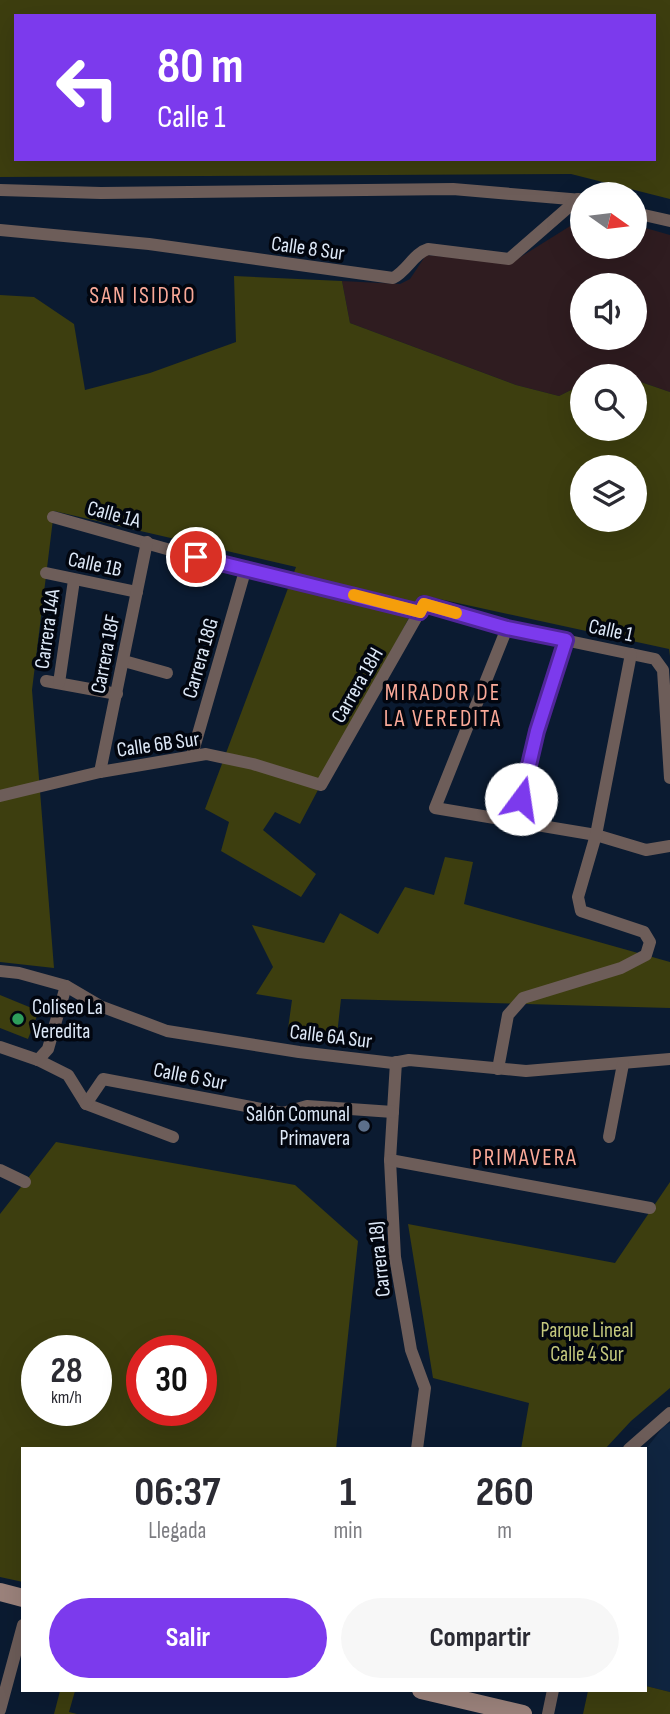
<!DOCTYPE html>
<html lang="es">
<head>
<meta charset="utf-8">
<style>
	:root { --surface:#fff; --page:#f7f7f7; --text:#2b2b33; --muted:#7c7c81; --accent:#7c3aed }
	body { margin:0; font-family:"Sofia Sans Condensed",sans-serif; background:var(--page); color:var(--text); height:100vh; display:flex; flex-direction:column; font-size:26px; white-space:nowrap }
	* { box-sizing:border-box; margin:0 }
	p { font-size:23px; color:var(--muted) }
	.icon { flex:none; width:38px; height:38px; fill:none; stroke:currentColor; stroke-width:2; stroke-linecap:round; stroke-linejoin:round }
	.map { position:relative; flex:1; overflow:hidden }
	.side { position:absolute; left:21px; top:1447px; width:626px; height:245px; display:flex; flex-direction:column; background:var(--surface); border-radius:0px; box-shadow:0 7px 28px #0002 }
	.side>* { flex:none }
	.banner { position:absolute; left:14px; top:14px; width:642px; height:147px; border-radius:0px; box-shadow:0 7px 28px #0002; background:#7c3aed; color:#fff; overflow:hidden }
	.needle { width:46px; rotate:104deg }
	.controls { position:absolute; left:570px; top:182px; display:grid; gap:14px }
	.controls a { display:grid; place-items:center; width:77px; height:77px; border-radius:50%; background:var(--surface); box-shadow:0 7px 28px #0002; font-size:35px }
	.speed { position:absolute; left:21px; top:1335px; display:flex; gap:14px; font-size:35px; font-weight:700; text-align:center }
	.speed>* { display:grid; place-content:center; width:91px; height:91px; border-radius:50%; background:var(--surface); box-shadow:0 7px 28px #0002; line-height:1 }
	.speed small { font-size:18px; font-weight:400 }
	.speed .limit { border:10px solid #d22; background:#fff; color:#111 }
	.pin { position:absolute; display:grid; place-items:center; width:60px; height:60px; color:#fff; margin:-30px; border:4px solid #fff; border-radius:50%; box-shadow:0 2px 7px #0007 }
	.me { position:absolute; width:77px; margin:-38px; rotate:14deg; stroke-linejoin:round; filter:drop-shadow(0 0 5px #0008) }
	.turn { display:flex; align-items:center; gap:24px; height:147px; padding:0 28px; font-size:32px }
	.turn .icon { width:91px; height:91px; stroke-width:2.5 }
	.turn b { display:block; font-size:49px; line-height:60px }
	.eta { display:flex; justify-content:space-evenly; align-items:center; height:119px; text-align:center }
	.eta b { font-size:42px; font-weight:700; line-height:49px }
	.action { display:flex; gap:14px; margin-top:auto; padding:14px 28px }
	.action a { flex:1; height:80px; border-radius:42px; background:var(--accent); color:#fff; font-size:28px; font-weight:700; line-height:80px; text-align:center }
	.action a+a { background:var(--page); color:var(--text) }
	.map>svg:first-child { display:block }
</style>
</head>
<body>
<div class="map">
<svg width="670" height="1714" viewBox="0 0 670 1714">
	<rect width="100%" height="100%" fill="#0b1b31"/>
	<path fill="#2f1c20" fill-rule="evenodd" d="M583 218V247H635V225L670 235V392L635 380V376L608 372 598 376H583V384L559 396 516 385 350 323 342 281 400 284 410 279 426 255 511 263ZM583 285H635V338H583Z"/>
	<polygon fill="#102540" points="670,1423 670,1692 646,1686 646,1449 664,1426"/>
	<g fill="#3d3e0f" fill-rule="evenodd">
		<path d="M0 0H670V199L571 174 0 177ZM16 16H654V159H16Z"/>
		<path d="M234 276 342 281 350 323 516 385 559 396 583 384V429H635V380L670 392V656L669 649 421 595 300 824 275 812 263 830 316 874 301 897 221 851 229 822 205 809 296 567 54 511 32 690 54 968 0 962V295L34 297 74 324 85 390 150 373 236 342ZM583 467H635V520H583Z"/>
		<polygon points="445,857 473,862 464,904 670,962 670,1008 341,999 336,1044 287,1036 292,1000 256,994 273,967 252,925 324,943 340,913 378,934 405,887 434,895"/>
		<polygon points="0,995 39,1011 28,1039 0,1028"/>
		<path d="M56 1142 295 1185 358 1241 336 1449H23V1582L0 1577V1214ZM37 1351H96V1410H37ZM142 1351H201V1410H142Z"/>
		<polygon points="670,1182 670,1388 631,1421 605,1449 521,1449 529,1403 433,1378 408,1224 615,1263"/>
		<polygon points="646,1686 670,1692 670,1714 583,1714 588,1691 646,1690"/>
		<polygon points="60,1691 75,1691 69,1712 77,1714 54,1714"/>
	</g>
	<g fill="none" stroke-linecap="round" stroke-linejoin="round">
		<g stroke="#6d5d59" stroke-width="12">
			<polyline points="0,190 101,193 453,189 582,200"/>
			<polyline points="635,213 670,221"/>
			<path d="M0 230 149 244 393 278C407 271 414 253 428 249L509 259 578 199"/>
			<polyline points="53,517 245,571 420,612"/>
			<polyline points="46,573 137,592"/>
			<polyline points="507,628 435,808 596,835 646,850 670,846"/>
			<polyline points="124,661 167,673"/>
			<polyline points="46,681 117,694"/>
			<polyline points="59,683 74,580"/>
			<polyline points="192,755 245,571"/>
			<polyline points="100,772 147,542"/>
			<polyline points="0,796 100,772 206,754 253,764 321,785 424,604 507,628 655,659 663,670 670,778"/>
			<polyline points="515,822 537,731 566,640"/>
			<polyline points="0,971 19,973 66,986 100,1006 167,1031 299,1052 393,1063 409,1060 526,1071 670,1059"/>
			<polyline points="0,1047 38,1060 68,1075 86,1104 173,1137"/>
			<polyline points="38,1060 48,1049 66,986"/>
			<polyline points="396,1062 390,1160 395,1257 411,1350 425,1388 417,1449"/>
			<polyline points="498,1069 508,1015 523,998 621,968 646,955 650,942 644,932 581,911 578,897 596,835 631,654"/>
			<polyline points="86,1104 103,1079 283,1113 307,1106 393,1112"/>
			<polyline points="609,1137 623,1064"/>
			<polyline points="390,1160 650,1208"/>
			<polyline points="0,1170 25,1182"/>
			<polyline points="629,1449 670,1413"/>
			<polyline points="0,1710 23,1625"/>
			<polyline points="548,1714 553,1690"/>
		</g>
		<g stroke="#9c837c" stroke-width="18">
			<polyline points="0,1592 23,1598"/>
			<polyline points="421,1690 523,1714"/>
		</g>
	</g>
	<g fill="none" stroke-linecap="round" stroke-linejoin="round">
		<g stroke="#51269a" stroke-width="18">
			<polyline id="route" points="196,557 420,612 424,604 507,628 566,640 537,731 521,799"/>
		</g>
		<use href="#route" stroke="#7c3aed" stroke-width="12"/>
		<polyline stroke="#f59e0b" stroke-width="12" points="354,595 420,612 424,604 456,613"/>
	</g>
	<circle fill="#2e9e5b" stroke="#02060f" stroke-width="2.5" cx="18" cy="1019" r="7"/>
	<circle fill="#5c6f8a" stroke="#02060f" stroke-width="2.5" cx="364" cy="1126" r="7"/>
	<g text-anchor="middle" stroke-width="7" stroke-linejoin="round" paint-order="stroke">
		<g font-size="21" fill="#dee9f8" stroke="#02060f">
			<text transform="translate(308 248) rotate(8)" y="7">Calle 8 Sur</text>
			<text transform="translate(114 514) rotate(15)" y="7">Calle 1A</text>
			<text transform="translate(95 564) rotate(12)" y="7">Calle 1B</text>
			<text transform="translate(47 629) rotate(-82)" y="7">Carrera 14A</text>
			<text transform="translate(611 630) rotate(12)" y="7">Calle 1</text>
			<text transform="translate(105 654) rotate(-79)" y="7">Carrera 18F</text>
			<text transform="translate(200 658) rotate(-74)" y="7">Carrera 18G</text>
			<text transform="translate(357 685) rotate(-60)" y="7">Carrera 18H</text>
			<text transform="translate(158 744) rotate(-8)" y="7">Calle 6B Sur</text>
			<text transform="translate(331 1036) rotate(7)" y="7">Calle 6A Sur</text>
			<text transform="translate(190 1076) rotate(11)" y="7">Calle 6 Sur</text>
			<text transform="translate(379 1259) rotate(-96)" y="7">Carrera 18J</text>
		</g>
		<g font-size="21" fill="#dee9f8" stroke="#02060f" text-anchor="start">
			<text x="32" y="1014">Coliseo La<tspan x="32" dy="24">Veredita</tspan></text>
			<text x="350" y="1121" text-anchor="end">Salón Comunal<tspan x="350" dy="24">Primavera</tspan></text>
		</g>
		<g font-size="21" fill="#c4c87d" stroke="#02060f">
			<text x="587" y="1337">Parque Lineal<tspan x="587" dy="24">Calle 4 Sur</tspan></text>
		</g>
		<g font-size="23" letter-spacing="2" fill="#faa998" stroke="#02060f">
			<text x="143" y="303">SAN ISIDRO</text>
			<text x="443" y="700">MIRADOR DE<tspan x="443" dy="26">LA VEREDITA</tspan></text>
			<text x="525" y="1165">PRIMAVERA</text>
		</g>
	</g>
</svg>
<div class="controls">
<a><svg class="needle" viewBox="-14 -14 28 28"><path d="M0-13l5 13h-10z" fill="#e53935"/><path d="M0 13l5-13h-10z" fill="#7c7c81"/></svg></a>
<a><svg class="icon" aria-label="sound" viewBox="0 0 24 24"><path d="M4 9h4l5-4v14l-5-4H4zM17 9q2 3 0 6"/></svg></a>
<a><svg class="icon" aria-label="search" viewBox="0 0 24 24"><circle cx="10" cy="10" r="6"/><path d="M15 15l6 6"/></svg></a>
<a><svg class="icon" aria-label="layers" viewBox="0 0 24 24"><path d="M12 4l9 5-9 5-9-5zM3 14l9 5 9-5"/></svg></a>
</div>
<div class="speed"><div>28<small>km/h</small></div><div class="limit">30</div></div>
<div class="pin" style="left:196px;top:557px;background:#d93025"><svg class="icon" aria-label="arrive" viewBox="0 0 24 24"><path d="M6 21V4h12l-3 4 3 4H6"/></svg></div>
<svg class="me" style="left:521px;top:799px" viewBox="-20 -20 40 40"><circle r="19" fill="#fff"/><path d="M0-13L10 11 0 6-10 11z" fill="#7c3aed"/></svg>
<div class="banner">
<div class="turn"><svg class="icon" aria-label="left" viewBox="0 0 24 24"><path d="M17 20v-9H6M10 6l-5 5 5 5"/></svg><div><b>80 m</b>Calle 1</div></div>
</div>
<section class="side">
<div class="eta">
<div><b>06:37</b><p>Llegada</p></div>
<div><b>1</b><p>min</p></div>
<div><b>260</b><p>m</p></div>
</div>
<div class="action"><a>Salir</a><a>Compartir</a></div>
</section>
</div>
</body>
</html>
